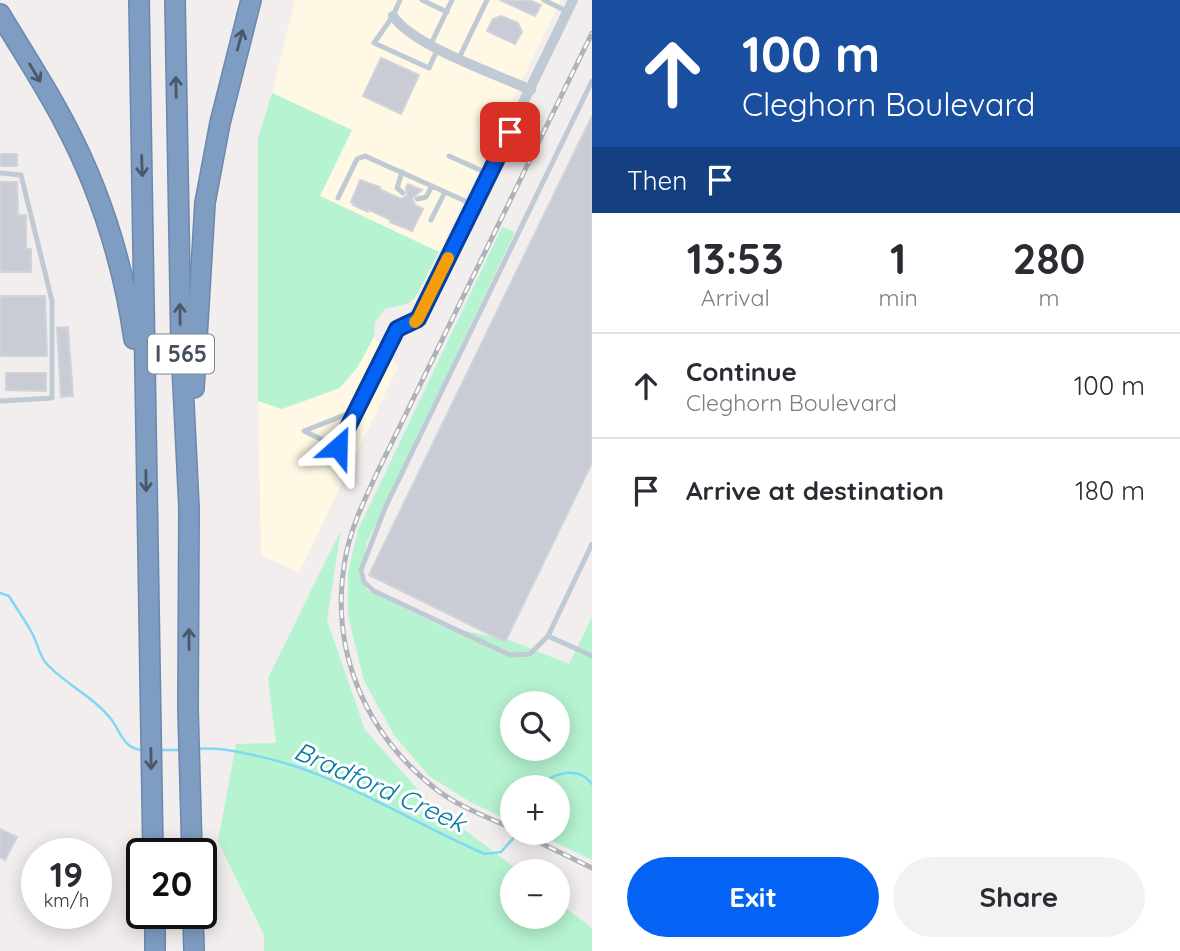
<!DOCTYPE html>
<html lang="en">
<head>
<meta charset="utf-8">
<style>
	:root { --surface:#fff; --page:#f2f2f3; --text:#2b2b33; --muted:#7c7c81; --line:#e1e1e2; --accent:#0462f5 }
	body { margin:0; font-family:Quicksand,sans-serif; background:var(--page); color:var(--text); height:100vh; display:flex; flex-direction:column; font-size:26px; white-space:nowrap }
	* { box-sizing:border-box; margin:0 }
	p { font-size:23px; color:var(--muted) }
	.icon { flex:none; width:38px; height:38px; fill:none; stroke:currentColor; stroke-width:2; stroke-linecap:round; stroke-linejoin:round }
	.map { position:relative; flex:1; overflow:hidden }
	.sheet { display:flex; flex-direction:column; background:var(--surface); width:588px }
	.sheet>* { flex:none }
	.guide { background:#1a4fa0; color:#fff; overflow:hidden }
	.tools { position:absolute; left:500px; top:691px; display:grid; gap:14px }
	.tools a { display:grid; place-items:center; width:70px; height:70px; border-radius:50%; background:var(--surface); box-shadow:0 4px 18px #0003; font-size:35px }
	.speed { position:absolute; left:21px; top:838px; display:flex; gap:14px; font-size:35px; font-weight:700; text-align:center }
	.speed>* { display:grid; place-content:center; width:91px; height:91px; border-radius:50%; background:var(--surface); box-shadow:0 4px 18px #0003; line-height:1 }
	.speed small { font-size:18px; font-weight:400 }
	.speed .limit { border:4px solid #111; border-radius:10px; background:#fff; color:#111 }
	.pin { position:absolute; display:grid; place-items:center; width:60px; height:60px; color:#fff; margin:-30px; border-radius:14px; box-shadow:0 4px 10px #0006 }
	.me { position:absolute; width:77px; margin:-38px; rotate:25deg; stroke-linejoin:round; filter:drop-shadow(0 0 5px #0008) }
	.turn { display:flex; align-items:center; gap:24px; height:147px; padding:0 35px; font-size:32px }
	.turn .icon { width:91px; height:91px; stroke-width:2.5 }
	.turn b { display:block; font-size:49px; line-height:60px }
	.then { display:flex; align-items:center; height:66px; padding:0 35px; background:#0003; gap:14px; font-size:26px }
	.eta { display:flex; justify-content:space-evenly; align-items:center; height:119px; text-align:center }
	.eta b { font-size:42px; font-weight:700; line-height:49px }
	.button { display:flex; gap:14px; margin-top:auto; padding:14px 35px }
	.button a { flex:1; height:80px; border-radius:42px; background:var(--accent); color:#fff; font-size:28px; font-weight:700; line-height:80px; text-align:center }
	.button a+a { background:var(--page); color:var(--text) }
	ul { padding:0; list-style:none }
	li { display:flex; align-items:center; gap:21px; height:105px; padding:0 35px; border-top:2px solid var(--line) }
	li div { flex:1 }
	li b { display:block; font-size:26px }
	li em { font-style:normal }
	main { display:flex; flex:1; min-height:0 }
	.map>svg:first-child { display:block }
</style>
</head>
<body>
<main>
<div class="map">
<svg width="592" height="951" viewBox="0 0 592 951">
	<rect width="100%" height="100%" fill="#f1eeed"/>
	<g fill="#fef8e4">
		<polygon points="295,0 561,0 439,252 319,196 351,130 272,93"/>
		<polygon points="374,337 398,367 299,573 261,555 258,401 282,409 357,368"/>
	</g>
	<g fill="#b6f4d1" fill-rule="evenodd">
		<polygon points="272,93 352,130 320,196 439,252 415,298 407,304 385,309 375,322 374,337 357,368 340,388 282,409 258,401 258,138"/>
		<path d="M502 227 515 232 367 542 361 573 367 590 441 626 509 640 569 664 592 617V860L536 833H558V788H513V822L470 802 429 776 394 735 364 681 348 616V573L358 530ZM513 704H558V749H513Z"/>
		<polygon points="341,530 327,620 365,730 431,804 519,871 513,872 513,917 558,917 558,902 592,928 592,951 264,951 264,935 218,841 236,744 276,743 268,678"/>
	</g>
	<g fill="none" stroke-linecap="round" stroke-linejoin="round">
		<g stroke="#7ed8f6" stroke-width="2.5">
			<path d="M0 593 9 596C16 608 25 620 32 633 37 642 39 654 45 662 64 684 92 695 111 719 121 732 123 749 143 750"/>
			<path d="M195 749C214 747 230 750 248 754 334 770 406 820 485 854L501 852 518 833"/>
			<polyline points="160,750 182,750"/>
			<path d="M536 788C551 774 578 764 592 784"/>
		</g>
	</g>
	<g fill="#c9ccd4" stroke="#d1d3da" stroke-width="2">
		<polygon points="500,0 529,0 541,5 535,16"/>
		<polygon points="501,16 518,23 522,32 515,44 487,31 493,19"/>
		<polygon points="381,58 419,75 401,114 363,96"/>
		<polygon points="592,116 592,463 505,642 369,575"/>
		<rect x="0" y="154" width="17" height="12"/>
		<polygon points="360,180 380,187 379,189 401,199 407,196 406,188 408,184 422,190 412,198 415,205 423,209 412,231 390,222 391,220 369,210 368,212 353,205 354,204 351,202"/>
		<polygon points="0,182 17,182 18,215 26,215 26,249 31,249 31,272 0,272"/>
		<polygon points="0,296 45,296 47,356 0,356"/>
		<polygon points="68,327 73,396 61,397 57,328"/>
		<polygon points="6,373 46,373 46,391 6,390"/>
		<polygon points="0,829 17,837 5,860 0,857"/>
	</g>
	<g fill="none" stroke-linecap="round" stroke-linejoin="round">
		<g stroke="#6b88af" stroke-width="22">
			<g id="highway">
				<polyline points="139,0 153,854"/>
				<polyline points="175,0 181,344 189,508 188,708 192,854"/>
				<path d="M0 14C21 49 44 84 63 120 100 189 123 262 134 339"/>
				<polyline points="194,388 205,203 220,123 251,0"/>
				<polyline points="155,914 155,951"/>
				<polyline points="193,914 194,951"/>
			</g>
		</g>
		<g stroke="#bfcad5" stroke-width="5">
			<polyline points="400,0 393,16 374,43 429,68 438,48"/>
			<polyline points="422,0 447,12"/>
			<polyline points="544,0 568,12"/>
			<polyline points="431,44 452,0"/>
			<polyline points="459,58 487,0"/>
			<polyline points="449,156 489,174"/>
			<polyline points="402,172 397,188 403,193"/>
			<polyline points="0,173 21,175 52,301 52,398 0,401"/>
			<polyline points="338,198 357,159 365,156 474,205"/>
			<polyline points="417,199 426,197 432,186"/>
			<polyline points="431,220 445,192"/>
			<polyline points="355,411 304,431 338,447 397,329"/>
			<polyline points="592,544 548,636 592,656"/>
			<polyline points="548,636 530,654 510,655 374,591 364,582 361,570 385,508 592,81"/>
		</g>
		<g stroke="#bfcad5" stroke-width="10">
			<path d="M393 16C413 46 496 74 531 90"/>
			<polyline points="397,329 418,319 573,0"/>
		</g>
		<use href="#highway" stroke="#7f9dc3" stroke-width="19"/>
		<g stroke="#afb3b9" stroke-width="5">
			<g id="rail">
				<path d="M513 829C488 817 459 807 437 790 366 735 329 651 345 560 350 530 363 503 376 475L592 33"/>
				<polyline points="520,833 592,868"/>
			</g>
		</g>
		<use href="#rail" stroke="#fff" stroke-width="2.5" stroke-dasharray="8" stroke-linecap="butt"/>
	</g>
	<defs><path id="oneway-shaft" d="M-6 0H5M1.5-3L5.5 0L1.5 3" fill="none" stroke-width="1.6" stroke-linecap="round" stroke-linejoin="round" transform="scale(1.75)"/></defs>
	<g stroke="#4a5868">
		<use href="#oneway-shaft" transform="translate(240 40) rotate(-75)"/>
		<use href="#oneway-shaft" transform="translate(35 73) rotate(59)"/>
		<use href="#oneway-shaft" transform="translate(176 87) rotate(-91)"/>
		<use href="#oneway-shaft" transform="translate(142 166) rotate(88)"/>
		<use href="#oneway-shaft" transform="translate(180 314) rotate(-91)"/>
		<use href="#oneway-shaft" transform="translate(146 481) rotate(89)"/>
		<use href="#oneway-shaft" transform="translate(189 639) rotate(-90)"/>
		<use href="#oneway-shaft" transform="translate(151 759) rotate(89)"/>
	</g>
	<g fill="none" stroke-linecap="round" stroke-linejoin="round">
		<g stroke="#03409f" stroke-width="18">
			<polyline id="route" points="338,447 397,329 418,319 510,132"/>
		</g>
		<use href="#route" stroke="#0462f5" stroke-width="12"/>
		<polyline stroke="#f59e0b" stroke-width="12" points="415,322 418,319 448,258"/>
	</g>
	<g text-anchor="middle" stroke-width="6" stroke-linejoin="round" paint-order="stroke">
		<rect fill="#fff" stroke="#7c848e" stroke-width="2" x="148" y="334.5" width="66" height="39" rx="5"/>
		<g font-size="23" font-weight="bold" fill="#44505e">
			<text x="181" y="362">I 565</text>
		</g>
		<g font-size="26" font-style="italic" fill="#027ba4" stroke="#fff">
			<text transform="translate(380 787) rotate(24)" y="9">Bradford Creek</text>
		</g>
	</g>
</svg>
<div class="tools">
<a><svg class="icon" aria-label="search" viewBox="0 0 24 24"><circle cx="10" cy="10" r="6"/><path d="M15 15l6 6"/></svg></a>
<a>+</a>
<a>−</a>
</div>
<div class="speed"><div>19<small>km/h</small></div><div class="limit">20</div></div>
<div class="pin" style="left:510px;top:132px;background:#d93025"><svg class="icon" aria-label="arrive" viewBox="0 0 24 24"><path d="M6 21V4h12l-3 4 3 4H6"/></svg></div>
<svg class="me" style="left:338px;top:447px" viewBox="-20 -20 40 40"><path d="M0-17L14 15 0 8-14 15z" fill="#0462f5" stroke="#fff" stroke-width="4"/></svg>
</div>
<section class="sheet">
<div class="guide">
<div class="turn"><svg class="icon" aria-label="ahead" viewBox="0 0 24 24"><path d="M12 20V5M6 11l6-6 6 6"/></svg><div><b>100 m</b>Cleghorn Boulevard</div></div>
<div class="then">Then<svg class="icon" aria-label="arrive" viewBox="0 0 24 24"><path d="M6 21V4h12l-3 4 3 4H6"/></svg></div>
</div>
<div class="eta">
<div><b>13:53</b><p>Arrival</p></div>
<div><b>1</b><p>min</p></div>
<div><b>280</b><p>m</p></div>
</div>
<ul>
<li><svg class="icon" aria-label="ahead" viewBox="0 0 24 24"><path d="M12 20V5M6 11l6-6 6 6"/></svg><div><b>Continue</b><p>Cleghorn Boulevard</p></div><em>100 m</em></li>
<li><svg class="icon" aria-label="arrive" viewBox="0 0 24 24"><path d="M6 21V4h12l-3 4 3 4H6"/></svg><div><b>Arrive at destination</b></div><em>180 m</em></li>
</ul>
<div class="button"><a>Exit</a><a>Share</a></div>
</section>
</main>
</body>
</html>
